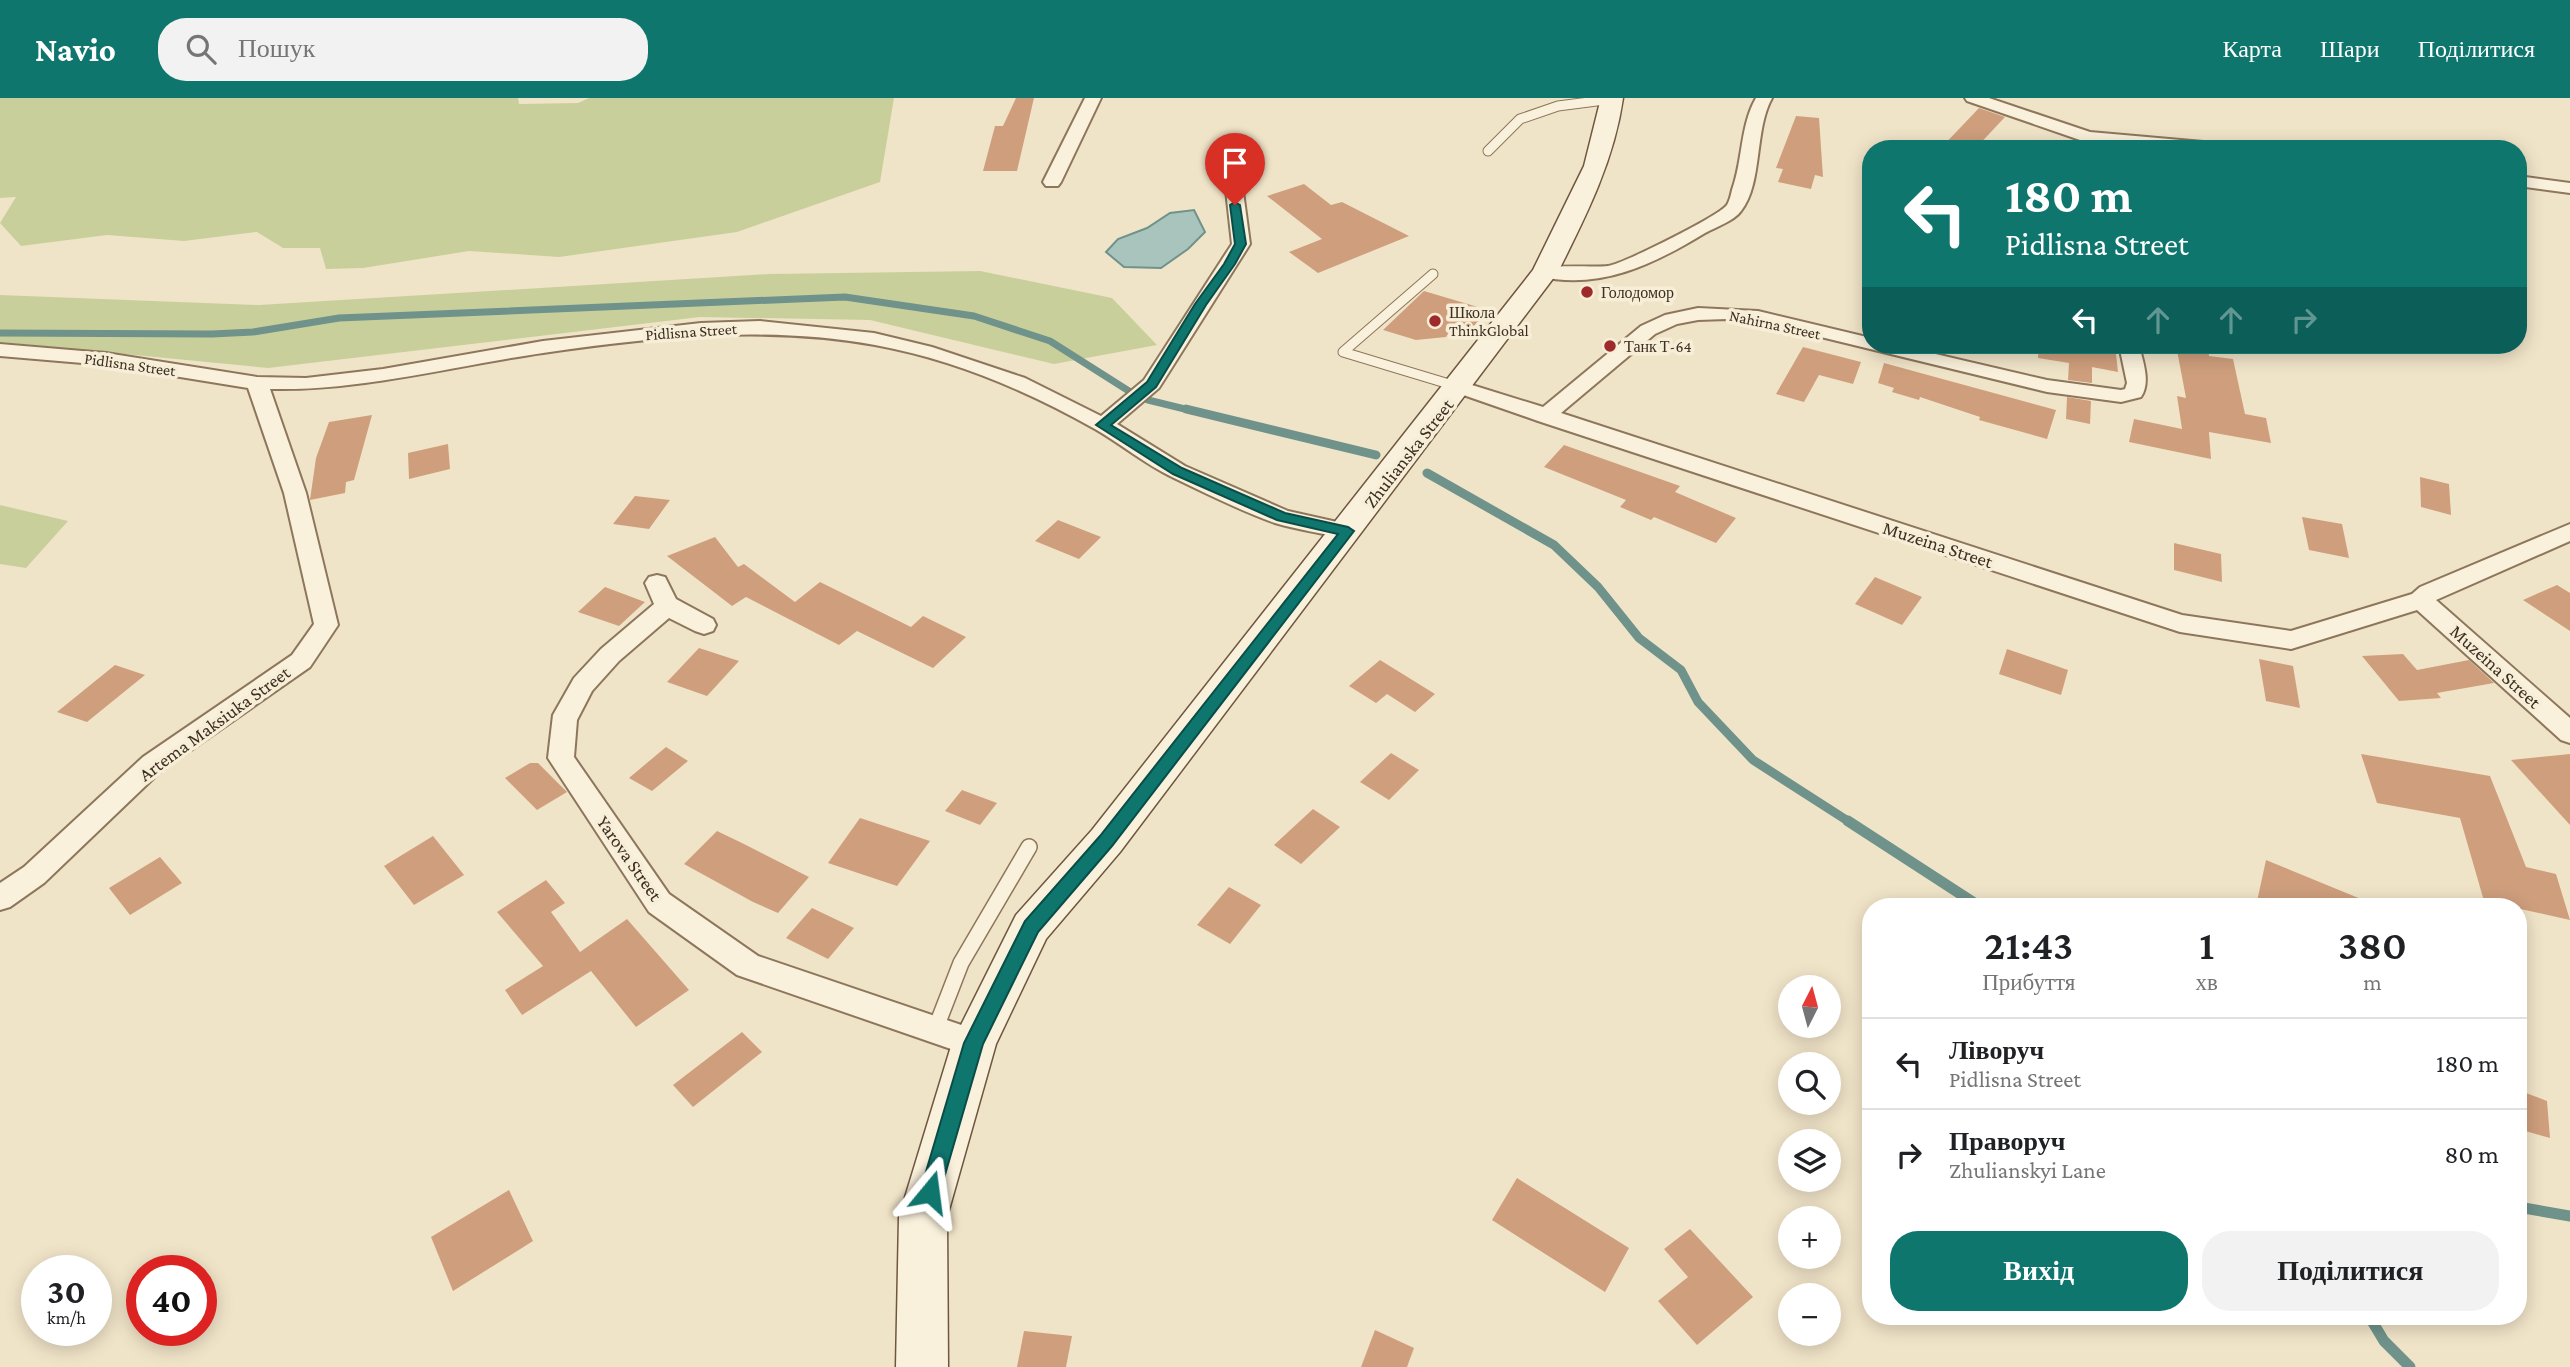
<!DOCTYPE html>
<html lang="uk">
<head>
<meta charset="utf-8">
<style>
	:root { --surface:#fff; --page:#f2f2f2; --text:#202124; --muted:#757577; --line:#e0e0e0; --accent:#0f766e }
	body { margin:0; font-family:"Crimson Pro",serif; background:var(--page); color:var(--text); height:100vh; display:flex; flex-direction:column; font-size:26px; white-space:nowrap }
	* { box-sizing:border-box; margin:0 }
	p { font-size:23px; color:var(--muted) }
	.icon { flex:none; width:38px; height:38px; fill:none; stroke:currentColor; stroke-width:2; stroke-linecap:round; stroke-linejoin:round }
	.map { position:relative; flex:1; overflow:hidden }
	.sheet { position:absolute; left:1862px; top:800px; width:665px; height:427px; display:flex; flex-direction:column; background:var(--surface); border-radius:28px; box-shadow:0 4px 18px #0003 }
	.sheet>* { flex:none }
	.top-card { position:absolute; left:1862px; top:42px; width:665px; height:214px; border-radius:28px; box-shadow:0 4px 18px #0003; background:#0f766e; color:#fff; overflow:hidden }
	.needle { width:46px; rotate:6deg }
	.tools { position:absolute; left:1778px; top:877px; display:grid; gap:14px }
	.tools a { display:grid; place-items:center; width:63px; height:63px; border-radius:50%; background:var(--surface); box-shadow:0 4px 18px #0003; font-size:35px }
	.speed { position:absolute; left:21px; top:1157px; display:flex; gap:14px; font-size:35px; font-weight:700; text-align:center }
	.speed>* { display:grid; place-content:center; width:91px; height:91px; border-radius:50%; background:var(--surface); box-shadow:0 4px 18px #0003; line-height:1 }
	.speed small { font-size:18px; font-weight:400 }
	.speed .limit { border:10px solid #d22; background:#fff; color:#111 }
	.pin { position:absolute; display:grid; place-items:center; width:60px; height:60px; color:#fff; margin:-72px -30px; border-radius:50% 50% 50% 0; rotate:-45deg; box-shadow:0 0 7px #0007 }
	.pin .icon { rotate:45deg }
	.me { position:absolute; width:77px; margin:-38px; rotate:16deg; stroke-linejoin:round; filter:drop-shadow(0 0 5px #0008) }
	.turn { display:flex; align-items:center; gap:24px; height:147px; padding:0 28px; font-size:32px }
	.turn .icon { width:91px; height:91px; stroke-width:2.5 }
	.turn b { display:block; font-size:49px; line-height:60px }
	.lanes { display:flex; align-items:center; height:66px; padding:0 28px; background:#0003; justify-content:center; gap:35px; direction:ltr }
	.lanes .off { opacity:.35 }
	.eta { display:flex; justify-content:space-evenly; align-items:center; height:119px; text-align:center }
	.eta b { font-size:42px; font-weight:600; line-height:49px }
	.primary-button { display:flex; gap:14px; margin-top:auto; padding:14px 28px }
	.primary-button a { flex:1; height:80px; border-radius:28px; background:var(--accent); color:#fff; font-size:28px; font-weight:600; line-height:80px; text-align:center }
	.primary-button a+a { background:var(--page); color:var(--text) }
	ul { padding:0; list-style:none }
	li { display:flex; align-items:center; gap:21px; height:91px; padding:0 28px; border-top:2px solid var(--line) }
	li div { flex:1 }
	li b { display:block; font-size:26px }
	li em { font-style:normal }
	header { display:flex; align-items:center; gap:42px; box-sizing:border-box; height:98px; padding:0 35px; background:var(--accent); color:#fff }
	header strong { font-size:33px }
	nav { display:flex; gap:38px; margin-inline-start:auto; font-size:24px }
	.search { width:490px; height:63px; background:var(--page); display:flex; align-items:center; gap:18px; box-sizing:border-box; padding:0 24px; border-radius:28px; color:var(--muted); font-size:26px }
	.map>svg:first-child { display:block }
</style>
</head>
<body>
<header>
<strong>Navio</strong>
<div class="search"><svg class="icon" aria-label="search" viewBox="0 0 24 24"><circle cx="10" cy="10" r="6"/><path d="M15 15l6 6"/></svg>Пошук</div>
<nav><a>Карта</a><a>Шари</a><a>Поділитися</a></nav>
</header>
<div class="map">
<svg width="2570" height="1269" viewBox="0 0 2570 1269">
	<rect width="100%" height="100%" fill="#f0e4c8"/>
	<g fill="#c9cf9b">
		<polygon points="0,0 518,0 519,6 578,5 589,0 894,0 880,84 737,134 559,159 469,153 363,170 326,171 320,150 283,150 257,134 184,143 107,137 21,148 0,125 16,99 0,100"/>
		<polygon points="980,173 1112,200 1157,247 1054,266 870,222 700,219 268,270 0,244 0,197 259,207 770,176"/>
		<polygon points="0,407 68,423 26,470 0,466"/>
	</g>
	<polygon fill="#a9c4bc" stroke="#6f938a" stroke-width="2" points="1194,112 1205,134 1188,151 1161,170 1124,169 1106,154 1118,141 1147,130 1170,115"/>
	<g fill="none" stroke-linecap="round" stroke-linejoin="round">
		<g stroke="#6f938a" stroke-width="7">
			<polyline points="0,235 212,236 253,234 339,220 845,199 974,218 1050,243 1132,295"/>
			<polyline points="1148,302 1193,313"/>
		</g>
		<g stroke="#6f938a" stroke-width="9">
			<polyline points="1186,311 1376,357"/>
			<polyline points="1427,375 1554,447 1598,489 1639,540 1681,572 1698,604 1753,662 1851,725"/>
		</g>
		<g stroke="#6f938a" stroke-width="11">
			<polyline points="1848,723 1979,808"/>
			<polyline points="2518,1109 2570,1118"/>
			<polyline points="2369,1218 2384,1243 2410,1269"/>
		</g>
	</g>
	<g fill="#cf9f7d">
		<polygon points="1016,0 1034,0 1017,73 983,73 995,28 1003,28"/>
		<polygon points="1979,10 2005,19 1975,51 1940,51"/>
		<polygon points="1796,18 1819,20 1823,79 1815,77 1811,91 1778,84 1783,71 1776,70"/>
		<polygon points="1304,86 1331,107 1342,104 1409,138 1318,175 1289,154 1322,141 1267,98"/>
		<polygon points="1424,193 1488,212 1465,238 1450,233 1446,239 1416,242 1383,232"/>
		<polygon points="2039,247 2115,247 2118,274 2092,269 2092,285 2068,282 2069,265 2038,260"/>
		<polygon points="2176,247 2208,247 2209,258 2233,261 2245,316 2266,320 2271,345 2209,334 2211,361 2129,344 2134,321 2182,331 2177,298 2186,300"/>
		<polygon points="1803,249 1861,264 1853,286 1819,277 1804,304 1776,296"/>
		<polygon points="1884,265 2056,312 2047,341 1979,322 1980,319 1920,299 1919,302 1892,294 1894,290 1878,285"/>
		<polygon points="2067,299 2091,303 2090,326 2066,321"/>
		<polygon points="372,317 354,382 346,384 345,395 310,402 316,360 329,324"/>
		<polygon points="448,346 450,371 409,381 408,355"/>
		<polygon points="1564,347 1680,388 1675,394 1736,420 1716,445 1654,419 1651,422 1620,409 1626,402 1544,369"/>
		<polygon points="2420,379 2449,386 2451,417 2421,409"/>
		<polygon points="635,398 670,402 649,431 613,426"/>
		<polygon points="2302,419 2342,426 2349,460 2309,452"/>
		<polygon points="1058,422 1101,439 1079,461 1035,443"/>
		<polygon points="715,439 738,469 744,466 795,504 820,484 911,529 923,518 966,539 933,570 857,533 839,547 746,499 732,508 667,458"/>
		<polygon points="2174,445 2221,456 2222,484 2174,472"/>
		<polygon points="1875,479 1922,499 1902,527 1855,506"/>
		<polygon points="2557,487 2570,495 2570,533 2523,502"/>
		<polygon points="605,489 645,504 619,528 578,514"/>
		<polygon points="699,550 739,563 707,598 667,584"/>
		<polygon points="2007,551 2068,572 2061,597 1999,576"/>
		<polygon points="2403,556 2417,572 2469,562 2494,585 2437,595 2441,600 2399,603 2362,558"/>
		<polygon points="2259,561 2293,568 2300,610 2266,603"/>
		<polygon points="1380,562 1435,596 1415,614 1387,596 1376,605 1349,588"/>
		<polygon points="115,567 145,577 87,624 57,614"/>
		<polygon points="666,649 688,663 652,693 629,680"/>
		<polygon points="1391,655 1419,672 1389,702 1360,684"/>
		<polygon points="2361,656 2490,678 2526,769 2556,776 2570,822 2484,803 2460,720 2377,705"/>
		<polygon points="2570,656 2570,727 2511,662"/>
		<polygon points="530,665 538,665 567,694 537,712 505,680"/>
		<polygon points="962,692 997,705 980,727 945,713"/>
		<polygon points="1313,711 1340,729 1301,766 1274,747"/>
		<polygon points="860,720 930,743 897,788 828,765"/>
		<polygon points="717,733 744,746 809,779 778,815 753,804 684,766"/>
		<polygon points="433,738 464,777 414,807 384,768"/>
		<polygon points="160,759 182,785 130,817 109,790"/>
		<polygon points="2266,762 2378,808 2256,808"/>
		<polygon points="546,782 565,805 551,814 580,854 627,821 689,892 636,929 591,873 522,917 505,892 543,868 497,814"/>
		<polygon points="1229,789 1261,807 1230,846 1197,827"/>
		<polygon points="812,810 854,830 828,861 786,840"/>
		<polygon points="742,934 762,954 693,1009 673,987"/>
		<polygon points="2518,992 2547,1003 2550,1040 2518,1031"/>
		<polygon points="1517,1080 1629,1150 1605,1194 1492,1122"/>
		<polygon points="509,1092 533,1143 453,1193 431,1139"/>
		<polygon points="1690,1131 1753,1199 1697,1247 1658,1203 1688,1179 1664,1151"/>
		<polygon points="1375,1232 1414,1250 1407,1269 1361,1269"/>
		<polygon points="1024,1233 1072,1238 1066,1269 1017,1269"/>
	</g>
	<g fill="none" stroke-linecap="round" stroke-linejoin="round">
		<g stroke="#8d765c" stroke-width="11">
			<g id="lane-far1">
				<polyline points="1488,53 1520,21 1558,8 1612,1"/>
				<polyline points="1433,176 1343,254 1459,289"/>
			</g>
		</g>
		<g stroke="#8d765c" stroke-width="18">
			<polyline id="lane" points="935,932 961,865 1029,749"/>
		</g>
		<g stroke="#8d765c" stroke-width="4">
			<g id="street">
				<polygon points="1085,0 1101,0 1061,84 1058,88 1046,88 1043,84"/>
				<path d="M1756 0H1772C1754 32 1763 85 1741 113 1734 123 1716 129 1705 135 1654 166 1600 193 1538 178L1536 174C1543 165 1593 170 1608 168 1623 166 1719 118 1727 107 1729 104 1731 97 1732 92 1743 62 1740 28 1756 0Z"/>
				<polygon points="1965,0 1989,0 2090,34 2226,46 2234,51 2166,51 2097,45 2098,51 2082,51 2080,42 1967,3"/>
				<path d="M1230 51 1238 56 1250 146 1159 290 1117 326 1185 368 1288 413 1355 428 1358 433 1355 438 1347 441C1323 435 1298 432 1275 425 1241 413 1205 395 1172 379 1145 366 1121 346 1095 331 1028 293 952 261 875 247 764 227 653 239 543 255 452 268 362 293 270 291L306 395 338 527 310 569 161 673 44 785 10 809 0 812V785L24 769 143 659 292 557 314 526 284 395 248 290 106 267 0 258V246L106 255 257 279 306 280 383 271 543 243 701 225 760 223 874 235 932 249 1025 280 1101 318 1144 282 1232 146 1222 56Z"/>
				<polygon points="2518,78 2570,85 2570,95 2518,88"/>
				<path d="M1698 210 1758 213 1871 240V247H1897L2047 282 2121 292 2125 291 2127 285 2119 247H2139C2143 264 2151 284 2141 299L2121 304 2047 294 1788 231 1727 221 1698 222 1677 226 1655 236 1561 315 2182 517 2291 533 2412 496 2420 489 2570 426V443L2436 502 2570 620V645L2561 642 2417 512 2291 551 2180 534 1538 323 1452 293 1449 289 1452 285 1459 283 1543 309 1641 228 1665 217Z"/>
				<polygon points="657,477 665,479 676,501 713,521 716,527 713,533 704,536 695,533 669,520 619,563 592,593 577,622 574,659 669,796 758,858 985,935 990,945 985,955 974,959 737,877 649,814 548,660 553,617 574,580 601,551 654,506 645,485 649,479"/>
			</g>
		</g>
		<g stroke="#6f573f" stroke-width="3">
			<path id="secondary" d="M1601 0H1623C1614 63 1586 118 1558 174L1120 754 1046 841 996 946 947 1119 948 1269H896L899 1119 952 945 1016 817 1092 732 1533 172 1584 68Z"/>
		</g>
		<use href="#lane-far1" stroke="#faf1dc" stroke-width="9"/>
		<use href="#lane" stroke="#faf1dc" stroke-width="15"/>
		<use href="#street" fill="#faf1dc" fill-rule="evenodd"/>
		<use href="#secondary" fill="#faf1dc" fill-rule="evenodd"/>
	</g>
	<polygon fill="#0f766e" stroke="#0a4d48" stroke-width="2" points="1235,104 1240,107 1246,146 1235,166 1206,207 1156,289 1111,327 1182,370 1285,415 1348,429 1354,433 1112,748 1038,834 983,946 940,1094 937,1101 930,1104 923,1101 920,1094 964,945 1025,823 1100,738 1338,436 1277,422 1173,376 1096,327 1147,284 1195,206 1224,166 1235,146 1230,107"/>
	<g fill="#9e2a2b" stroke="#f7eed8" stroke-width="2.5">
		<circle cx="1587" cy="194" r="7"/>
		<circle cx="1435" cy="223" r="7"/>
		<circle cx="1610" cy="248" r="7"/>
	</g>
	<g text-anchor="middle" stroke-width="7" stroke-linejoin="round" paint-order="stroke">
		<g font-size="16" fill="#3d2e20" stroke="#f7eed8" text-anchor="start">
			<text x="1601" y="200">Голодомор</text>
			<text x="1449" y="220">Школа<tspan x="1449" dy="18">ThinkGlobal</tspan></text>
			<text x="1624" y="254">Танк Т-64</text>
		</g>
		<g font-size="16" fill="#3d2e20" stroke="#f7eed8">
			<text transform="translate(1775 226) rotate(12)" y="6">Nahirna Street</text>
			<text transform="translate(691 233) rotate(-4)" y="6">Pidlisna Street</text>
			<text transform="translate(130 266) rotate(8)" y="6">Pidlisna Street</text>
		</g>
		<g font-size="19" fill="#3d2e20" stroke="#f7eed8">
			<text transform="translate(1408 355) rotate(-52)" y="7">Zhulianska Street</text>
			<text transform="translate(1938 446) rotate(18)" y="7">Muzeina Street</text>
			<text transform="translate(2496 568) rotate(42)" y="7">Muzeina Street</text>
			<text transform="translate(214 625) rotate(-36)" y="7">Artema Maksiuka Street</text>
			<text transform="translate(630 760) rotate(55)" y="7">Yarova Street</text>
		</g>
	</g>
</svg>
<div class="tools">
<a><svg class="needle" viewBox="-14 -14 28 28"><path d="M0-13l5 13h-10z" fill="#e53935"/><path d="M0 13l5-13h-10z" fill="#757577"/></svg></a>
<a><svg class="icon" aria-label="search" viewBox="0 0 24 24"><circle cx="10" cy="10" r="6"/><path d="M15 15l6 6"/></svg></a>
<a><svg class="icon" aria-label="layers" viewBox="0 0 24 24"><path d="M12 4l9 5-9 5-9-5zM3 14l9 5 9-5"/></svg></a>
<a>+</a>
<a>−</a>
</div>
<div class="speed"><div>30<small>km/h</small></div><div class="limit">40</div></div>
<div class="pin" style="left:1235px;top:107px;background:#d93025"><svg class="icon" aria-label="arrive" viewBox="0 0 24 24"><path d="M6 21V4h12l-3 4 3 4H6"/></svg></div>
<svg class="me" style="left:930px;top:1094px" viewBox="-20 -20 40 40"><path d="M0-17L14 15 0 8-14 15z" fill="#0f766e" stroke="#fff" stroke-width="4"/></svg>
<div class="top-card">
<div class="turn"><svg class="icon" aria-label="left" viewBox="0 0 24 24"><path d="M17 20v-9H6M10 6l-5 5 5 5"/></svg><div><b>180 m</b>Pidlisna Street</div></div>
<div class="lanes"><svg class="icon" aria-label="left" viewBox="0 0 24 24"><path d="M17 20v-9H6M10 6l-5 5 5 5"/></svg><svg class="icon off" aria-label="ahead" viewBox="0 0 24 24"><path d="M12 20V5M6 11l6-6 6 6"/></svg><svg class="icon off" aria-label="ahead" viewBox="0 0 24 24"><path d="M12 20V5M6 11l6-6 6 6"/></svg><svg class="icon off" aria-label="right" viewBox="0 0 24 24"><path d="M7 20v-9h11M14 6l5 5-5 5"/></svg></div>
</div>
<section class="sheet">
<div class="eta">
<div><b>21:43</b><p>Прибуття</p></div>
<div><b>1</b><p>хв</p></div>
<div><b>380</b><p>m</p></div>
</div>
<ul>
<li><svg class="icon" aria-label="left" viewBox="0 0 24 24"><path d="M17 20v-9H6M10 6l-5 5 5 5"/></svg><div><b>Ліворуч</b><p>Pidlisna Street</p></div><em>180 m</em></li>
<li><svg class="icon" aria-label="right" viewBox="0 0 24 24"><path d="M7 20v-9h11M14 6l5 5-5 5"/></svg><div><b>Праворуч</b><p>Zhulianskyi Lane</p></div><em>80 m</em></li>
</ul>
<div class="primary-button"><a>Вихід</a><a>Поділитися</a></div>
</section>
</div>
</body>
</html>
